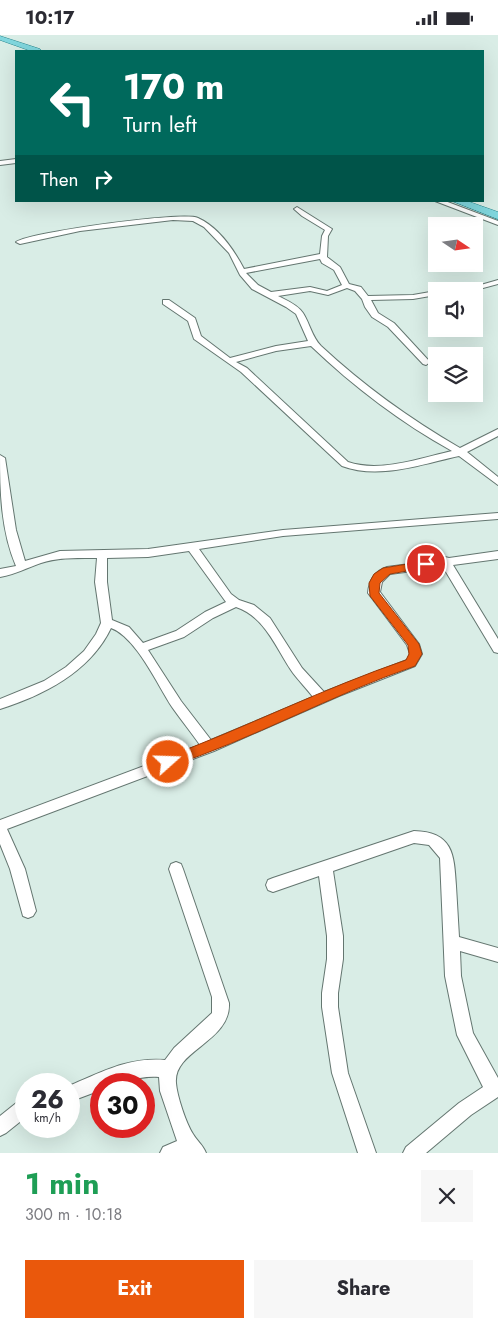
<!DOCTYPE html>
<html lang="en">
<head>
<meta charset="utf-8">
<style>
	:root { --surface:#fff; --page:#f7f7f7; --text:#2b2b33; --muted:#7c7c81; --accent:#ea580c }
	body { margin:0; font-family:Jost,sans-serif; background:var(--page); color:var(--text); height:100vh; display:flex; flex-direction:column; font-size:19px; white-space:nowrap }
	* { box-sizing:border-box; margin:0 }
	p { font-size:16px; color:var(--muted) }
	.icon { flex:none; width:28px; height:28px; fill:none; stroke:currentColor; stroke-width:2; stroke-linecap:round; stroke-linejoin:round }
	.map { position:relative; height:1118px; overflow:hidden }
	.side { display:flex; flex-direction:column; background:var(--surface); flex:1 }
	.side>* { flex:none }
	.guide { position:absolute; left:15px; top:15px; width:469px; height:152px; border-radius:0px; box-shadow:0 5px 20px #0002; background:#00695c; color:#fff; overflow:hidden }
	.needle { width:32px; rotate:103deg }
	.fabs { position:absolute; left:428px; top:182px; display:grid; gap:10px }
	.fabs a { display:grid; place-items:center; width:55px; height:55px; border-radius:0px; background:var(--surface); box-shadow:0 5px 20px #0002; font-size:25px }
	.speed { position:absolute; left:15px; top:1038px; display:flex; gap:10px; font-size:25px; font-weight:700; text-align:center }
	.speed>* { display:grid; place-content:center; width:65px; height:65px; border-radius:50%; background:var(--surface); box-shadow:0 5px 20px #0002; line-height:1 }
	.speed small { font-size:12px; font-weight:400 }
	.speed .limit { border:8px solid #d22; background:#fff; color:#111 }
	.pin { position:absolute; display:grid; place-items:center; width:42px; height:42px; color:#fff; margin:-21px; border:2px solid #fff; border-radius:50%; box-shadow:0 1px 5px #0007 }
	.me { position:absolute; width:55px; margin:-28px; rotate:70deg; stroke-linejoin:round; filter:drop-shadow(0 0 4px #0008) }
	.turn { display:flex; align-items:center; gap:18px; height:105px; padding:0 25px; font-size:22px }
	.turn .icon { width:65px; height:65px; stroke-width:2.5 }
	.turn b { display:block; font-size:35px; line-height:42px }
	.then { display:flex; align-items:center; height:48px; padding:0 25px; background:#0003; gap:10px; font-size:19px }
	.round { display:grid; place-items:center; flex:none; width:52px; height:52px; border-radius:0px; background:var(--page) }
	.head { display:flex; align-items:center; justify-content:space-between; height:85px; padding:0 25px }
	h1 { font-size:30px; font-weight:700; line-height:38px; color:#1e9e55 }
	.primary-button { display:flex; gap:10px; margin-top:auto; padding:10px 25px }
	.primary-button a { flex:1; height:58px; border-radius:0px; background:var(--accent); color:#fff; font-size:20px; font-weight:700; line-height:58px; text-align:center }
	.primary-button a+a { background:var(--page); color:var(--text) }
	.status { display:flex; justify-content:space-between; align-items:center; height:35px; padding:0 25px; background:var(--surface); direction:ltr }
	.status svg { height:14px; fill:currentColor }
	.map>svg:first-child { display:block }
</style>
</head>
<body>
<div class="status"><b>10:17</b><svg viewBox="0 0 49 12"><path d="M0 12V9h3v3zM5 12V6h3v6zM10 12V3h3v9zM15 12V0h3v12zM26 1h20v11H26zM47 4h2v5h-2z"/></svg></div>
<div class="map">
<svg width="498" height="1118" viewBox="0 0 498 1118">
	<rect width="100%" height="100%" fill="#d9ede6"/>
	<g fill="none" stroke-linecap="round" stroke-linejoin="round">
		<g stroke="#647670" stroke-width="2">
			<g id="street">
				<polygon points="16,124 16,128 0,130 0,126"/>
				<polygon points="435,166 445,166 498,186 498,190"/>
				<path d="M297 172 332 194 328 201 327 222 340 232 349 249 361 252 368 261 413 260 436 256H438H436V260L413 264 371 265 378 278 394 288 430 327 426 330 423 329 388 292 372 282 365 272 362 264 355 256 347 253 328 260 310 256 278 261C286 265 298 270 303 278 310 289 312 302 321 311 364 351 410 384 460 413L498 394V401L467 417 498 442V450L459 421C422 429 379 445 342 431L241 337 194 304 188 286 163 269V265H169L195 283 201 301 230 323 276 311 308 306 296 279 286 272 252 254 240 240 229 218 204 192 193 186 173 185 80 196 20 209 16 207C32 197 182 176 198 183 218 192 234 215 244 234L320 219 322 201 325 195 302 181 294 174ZM320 224 322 228 334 235 342 250 327 256 310 252 271 257 258 250 246 238ZM311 311C354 352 400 387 452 416 420 423 380 438 348 427L247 333 236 327 276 316Z"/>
				<polygon points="498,245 498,249 472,256 460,256"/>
				<path d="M0 420 5 423 16 495 25 526 60 516 148 514 283 495 498 478V484L283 501 199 514 231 559 239 565 254 570 270 583 302 633 324 657 407 625 410 619 407 610 368 558C369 546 375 536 387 532L440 525 445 522 449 523 498 516V524L453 530 498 604V618L494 617 443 532 390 539 382 547 380 557 419 609 422 619 415 631 339 661 214 716 7 794 25 834 36 876 33 881 28 883 23 881 10 834 0 809V785L200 710C191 697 181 685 172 672 157 649 136 602 111 593 90 637 44 660 0 674V664L44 646 66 632 84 616 96 599 101 588 95 547 97 523C78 523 59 522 41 528 26 533 17 539 0 542V534L16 531C1 496 0 457 0 420ZM189 516 226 567 205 577 176 596 143 608 129 592 112 585 107 547V523L148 522ZM236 572C266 582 276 614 293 638 299 646 307 654 313 662L211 705 181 666 148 615 184 602 213 583Z"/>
				<path d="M414 796C453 797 454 819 456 851 457 868 458 885 459 902L498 913V927L460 916 461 941 473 998 498 1043V1062L471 1080 426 1118H403L406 1112 459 1068 483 1052 457 1000 445 941 440 823 429 810 414 808 333 836 343 901V924L338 958V972L348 1038 376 1118H358L332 1038 322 972V958L327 924V901L319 841 273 857 268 855 266 850 268 845 273 843Z"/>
				<path d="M176 827 181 829 183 834 229 968C231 1007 173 1015 176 1048 177 1061 186 1088 193 1099 197 1106 203 1110 206 1118H160L163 1112 177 1106 160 1056 159 1042C139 1040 121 1049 101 1049V1055L69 1067V1051C102 1037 129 1022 165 1025L174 1013 212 978V962L169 834 171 829Z"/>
				<polygon points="26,1062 26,1082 6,1098 0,1101 0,1081 20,1065"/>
			</g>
		</g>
		<g stroke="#26858c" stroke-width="1">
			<g id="primary">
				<polygon points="0,1 40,14 41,16 31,16 0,5"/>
				<polygon points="452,166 467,166 498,177 498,184"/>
			</g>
		</g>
		<use href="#street" fill="#fff" fill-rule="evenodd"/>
		<use href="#primary" fill="#80d6dd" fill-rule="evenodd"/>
	</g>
	<path fill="#ea580c" stroke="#983908" d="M426 526 431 529 430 532 390 539 380 548 379 558 419 609 422 619 415 631C331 660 253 704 168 732L164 731 162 727 164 723C245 693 324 653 406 625L409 619 408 610 370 561 369 548 374 539 383 533Z"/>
</svg>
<div class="fabs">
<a><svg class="needle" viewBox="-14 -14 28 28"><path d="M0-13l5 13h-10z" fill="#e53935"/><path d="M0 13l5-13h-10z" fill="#7c7c81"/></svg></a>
<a><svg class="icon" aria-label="sound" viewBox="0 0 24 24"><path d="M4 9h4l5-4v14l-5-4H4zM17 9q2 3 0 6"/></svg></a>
<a><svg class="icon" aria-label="layers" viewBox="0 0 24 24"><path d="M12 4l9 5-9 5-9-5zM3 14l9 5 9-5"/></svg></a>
</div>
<div class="speed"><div>26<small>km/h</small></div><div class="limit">30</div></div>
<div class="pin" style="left:426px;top:529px;background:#d93025"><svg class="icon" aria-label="arrive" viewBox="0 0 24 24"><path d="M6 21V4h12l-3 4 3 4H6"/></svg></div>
<svg class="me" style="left:168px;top:727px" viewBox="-20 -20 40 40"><circle r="17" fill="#ea580c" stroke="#fff" stroke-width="3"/><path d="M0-11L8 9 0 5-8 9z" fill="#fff"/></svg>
<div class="guide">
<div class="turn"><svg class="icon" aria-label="left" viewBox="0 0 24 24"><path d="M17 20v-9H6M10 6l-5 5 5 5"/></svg><div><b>170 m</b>Turn left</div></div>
<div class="then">Then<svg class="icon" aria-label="right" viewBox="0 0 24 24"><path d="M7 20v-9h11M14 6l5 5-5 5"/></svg></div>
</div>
</div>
<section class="side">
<div class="head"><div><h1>1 min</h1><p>300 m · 10:18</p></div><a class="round"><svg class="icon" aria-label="close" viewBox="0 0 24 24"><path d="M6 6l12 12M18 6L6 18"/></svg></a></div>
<div class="primary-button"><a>Exit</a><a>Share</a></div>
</section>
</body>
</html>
